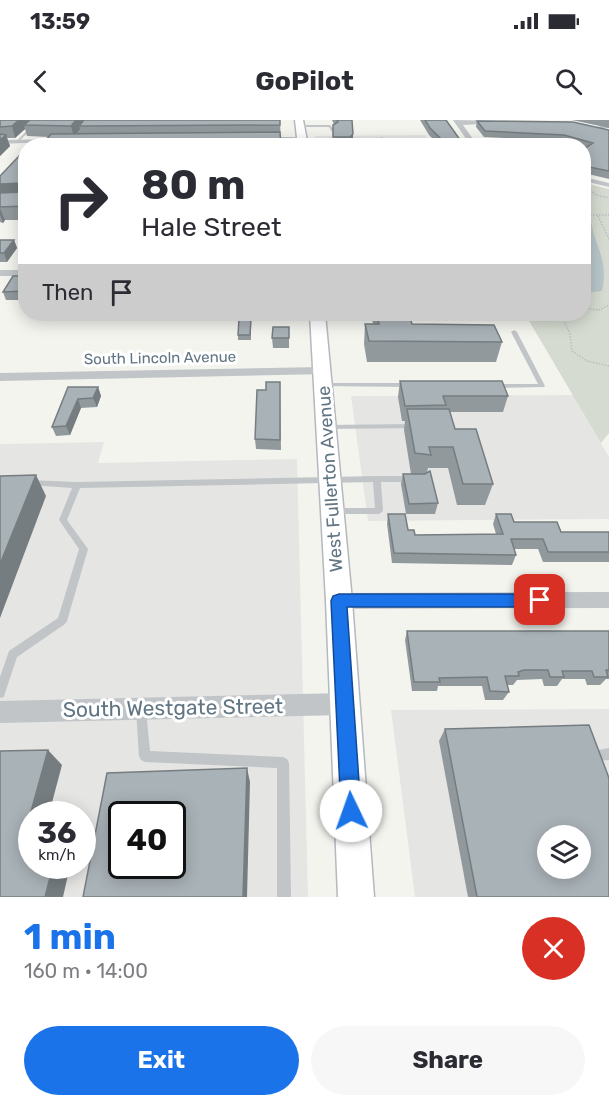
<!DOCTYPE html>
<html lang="en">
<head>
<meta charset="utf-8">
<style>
	:root { --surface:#fff; --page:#f7f7f7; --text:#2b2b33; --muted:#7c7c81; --accent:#1a73e8 }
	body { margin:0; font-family:Rubik,sans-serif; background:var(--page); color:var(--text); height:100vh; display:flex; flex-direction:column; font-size:22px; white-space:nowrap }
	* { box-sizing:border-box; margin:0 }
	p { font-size:20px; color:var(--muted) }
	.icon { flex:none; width:33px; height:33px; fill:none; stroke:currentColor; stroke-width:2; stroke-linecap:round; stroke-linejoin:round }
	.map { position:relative; height:777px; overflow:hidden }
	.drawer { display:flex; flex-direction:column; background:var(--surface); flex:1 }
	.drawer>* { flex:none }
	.hud { position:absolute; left:18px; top:18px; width:573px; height:183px; border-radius:24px; box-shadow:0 3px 15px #0003; background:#fff; color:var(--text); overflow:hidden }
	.tools { position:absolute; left:537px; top:705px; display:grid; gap:12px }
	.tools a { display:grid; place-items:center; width:54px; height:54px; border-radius:50%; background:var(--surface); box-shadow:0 3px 15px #0003; font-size:30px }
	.speed { position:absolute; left:18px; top:681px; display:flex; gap:12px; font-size:30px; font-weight:700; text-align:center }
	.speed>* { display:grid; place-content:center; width:78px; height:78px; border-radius:50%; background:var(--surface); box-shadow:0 3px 15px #0003; line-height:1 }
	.speed small { font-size:15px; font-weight:400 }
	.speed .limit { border:3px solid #111; border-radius:9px; background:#fff; color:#111 }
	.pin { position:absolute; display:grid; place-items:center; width:51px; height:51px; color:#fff; margin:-26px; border-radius:12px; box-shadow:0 3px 9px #0006 }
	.me { position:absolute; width:66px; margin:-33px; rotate:357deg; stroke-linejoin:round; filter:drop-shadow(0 0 4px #0008) }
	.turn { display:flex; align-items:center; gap:21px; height:126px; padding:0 24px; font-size:27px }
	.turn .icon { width:78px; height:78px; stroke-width:2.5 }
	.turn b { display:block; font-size:42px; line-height:51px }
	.then { display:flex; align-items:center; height:57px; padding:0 24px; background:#0003; gap:12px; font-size:22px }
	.round { display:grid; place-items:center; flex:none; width:63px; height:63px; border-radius:32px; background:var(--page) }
	.headline { display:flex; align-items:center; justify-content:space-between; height:102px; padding:0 24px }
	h1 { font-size:36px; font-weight:700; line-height:45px; color:var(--accent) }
	.button { display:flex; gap:12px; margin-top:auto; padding:12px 24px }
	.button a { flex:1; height:69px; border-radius:36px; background:var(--accent); color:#fff; font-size:24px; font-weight:700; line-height:69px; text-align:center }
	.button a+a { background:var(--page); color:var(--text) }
	.status { display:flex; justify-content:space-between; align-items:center; height:42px; padding:0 30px; background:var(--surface); direction:ltr }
	.status svg { height:16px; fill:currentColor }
	header { display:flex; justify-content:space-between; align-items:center; height:78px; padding:0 24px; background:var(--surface); font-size:27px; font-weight:700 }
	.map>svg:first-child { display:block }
</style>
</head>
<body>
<div class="status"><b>13:59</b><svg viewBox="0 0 49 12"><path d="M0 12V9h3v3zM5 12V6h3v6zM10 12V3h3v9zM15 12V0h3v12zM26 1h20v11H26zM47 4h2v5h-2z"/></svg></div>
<header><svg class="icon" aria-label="back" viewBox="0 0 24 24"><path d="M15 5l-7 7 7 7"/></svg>GoPilot<svg class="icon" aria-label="search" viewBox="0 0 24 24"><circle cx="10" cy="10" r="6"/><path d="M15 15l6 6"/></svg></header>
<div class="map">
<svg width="609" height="777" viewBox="0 0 609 777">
	<rect width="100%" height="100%" fill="#f4f4ef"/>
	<g fill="#e5e5e3" fill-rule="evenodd">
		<polygon points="425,15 431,25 316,25 315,16"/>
		<polygon points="573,275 609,337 609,399 368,401 351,276"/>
		<path d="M104 322 98 343 297 339 308 777H0V324ZM32 694H82V746H32ZM122 694H172V746H122Z"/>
		<path d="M609 589V777H415L391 590ZM548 716H580V748H548Z"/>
	</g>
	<polygon fill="#d5dbd0" points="584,63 609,69 609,313 601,323 525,194 584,194"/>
	<path fill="#b8c6ca" d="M584 99 591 101C595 127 609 140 602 171L585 173Z"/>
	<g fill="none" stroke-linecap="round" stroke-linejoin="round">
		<g stroke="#b3b9bd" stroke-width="3">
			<g id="secondary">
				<polygon points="295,0 303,0 308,26 298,26"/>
				<polygon points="310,194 325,194 352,481 374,777 338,777 326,481"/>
			</g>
		</g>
		<g stroke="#babdbf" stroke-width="1.5" stroke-dasharray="1.5 1.5" stroke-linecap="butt">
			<polyline points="590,70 596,75 609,78"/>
			<polyline points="584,95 609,95"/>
			<polyline points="598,96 609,119"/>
			<polyline points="584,188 599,190 609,185"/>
			<polyline points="561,194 570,214 572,231 587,241 609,246"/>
		</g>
		<g fill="#c1c5c8" fill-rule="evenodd">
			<polygon points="32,5 35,6 17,23 15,23"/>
			<polygon points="300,5 330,5 335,11 332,12 329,7 299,7"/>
			<polygon points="382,17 387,26 383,26 380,18"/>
			<polygon points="514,210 517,212 545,266 544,267 494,268 491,266 494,264 538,264 511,212"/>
			<polygon points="323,263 409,263 412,265 409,267 321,266 320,265"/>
			<polygon points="415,304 419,306 418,308 326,309 322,307 326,305"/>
			<polygon points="377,356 413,356 417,359 413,362 381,362 383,391 379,394 333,394 329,391 333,388 375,388 373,362 80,368 67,400 88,429 67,501 65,504 17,537 5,573 4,577 0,578 0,557 9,531 58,498 79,429 59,400 72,368 30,365 27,364 26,362 27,360 77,362"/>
			<polygon points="141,585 145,586 146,590 150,631 283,637 287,639 289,643 291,777 277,777 277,648 145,642 141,640 139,636 136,590 137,586"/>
			<polygon points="609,628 609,640 598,641 594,639 592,635 594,631"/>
		</g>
		<g fill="#c1c5c8" fill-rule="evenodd">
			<polygon points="453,0 498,1 501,3 463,5 478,26 471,26"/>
			<polygon points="609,4 609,8 596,8 597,7"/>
			<polygon points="258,17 302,17 305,19 256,20"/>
			<polygon points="0,20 67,19 70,21 0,24"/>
			<polygon points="584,57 609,63 609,67 584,61"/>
			<rect x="0" y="150" width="26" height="6"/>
			<polygon points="321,247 326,248 326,254 0,261 0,253"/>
			<polygon points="609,472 609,488 339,489 332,487 330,481 332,475 339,473"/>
			<polygon points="345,573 353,577 356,584 353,591 345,595 0,603 0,581"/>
		</g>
		<use href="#secondary" fill="#fff" fill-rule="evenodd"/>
	</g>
	<g fill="#91999d">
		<polygon points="0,0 280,0 281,26 41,26 49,17 27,16 25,9 15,18 7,18 10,26 0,36"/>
		<polygon points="332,0 352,0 353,14 353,24 352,26 333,26 333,5 334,4"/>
		<polygon points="420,0 446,0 463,24 488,26 440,26 429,15"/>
		<polygon points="572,0 609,0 609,8"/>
		<polygon points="477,1 609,10 609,59 584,53 584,29 585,28 584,27 584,26 577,26 562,21 484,17 476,7"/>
		<polygon points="26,33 26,100 5,100 3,103 0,102 0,56"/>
		<polygon points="0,120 14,120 17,128 7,142 0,142"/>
		<polygon points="26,156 26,180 6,180 3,172"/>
		<polygon points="371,194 409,194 412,204 502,222 496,242 367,242 364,224 365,204 373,204"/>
		<polygon points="251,199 251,220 238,220 238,215"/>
		<polygon points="289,207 289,228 273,228 272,218"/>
		<polygon points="400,261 508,276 503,292 450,292 455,309 493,364 485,385 457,385 448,348 428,348 427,353 438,383 435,394 406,394 401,364 403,354 411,354 404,310 405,301 402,301 398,277"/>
		<polygon points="280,262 281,330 256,329 255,319 266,270"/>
		<polygon points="68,267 98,267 101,276 97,287 81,288 70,315 56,316 52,307"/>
		<polygon points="388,394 415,415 496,414 493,404 496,394 514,402 561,412 609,412 609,442 543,442 538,429 514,429 516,435 512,445 392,443 387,404"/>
		<polygon points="407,511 609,511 609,559 606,559 600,565 587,565 585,559 562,559 557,566 544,566 542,559 517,560 513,565 507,565 509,572 503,580 485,580 482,566 438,566 437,571 412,571 405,520"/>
		<polygon points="445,609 609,777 468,777 439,621"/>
	</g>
	<g fill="#767d80">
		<polygon points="19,0 35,0 24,5 25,9 15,18 12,6"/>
		<polygon points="76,0 87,0 79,6 80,9 74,17 71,6"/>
		<polygon points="353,14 353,24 350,26 350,17"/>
		<polygon points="6,15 10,26 0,36 0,20"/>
		<polygon points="22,63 26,74 0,78 0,64"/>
		<polygon points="0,88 5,100 3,103 0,95"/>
		<polygon points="14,120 17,128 7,142 4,133"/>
		<polygon points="98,267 101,276 97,287 93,278"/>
		<polygon points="78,279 81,288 70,315 66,306"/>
		<polygon points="36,355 46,376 0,498 0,444"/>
		<polygon points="48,630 62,645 49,694 32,694 32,709 27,706"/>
		<polygon points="247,648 250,662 247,777 243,777"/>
		<polygon points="53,746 70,746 63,777 45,777"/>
	</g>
	<g fill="#a9b2b7" stroke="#767d80" stroke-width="1.5" fill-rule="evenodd">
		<polygon points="0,0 19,0 12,6 0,7"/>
		<polygon points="30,0 76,0 71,6 24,5"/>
		<polygon points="84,0 280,0 280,5 79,6"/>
		<polygon points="337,0 352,0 353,14 350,17 333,17 333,5 338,2"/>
		<polygon points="425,0 446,0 463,24 487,23 488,26 443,26 442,25 447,25 430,8"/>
		<polygon points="477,1 573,2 609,10 609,42 608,41 609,42 609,51 584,46 584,29 593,23 564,15 485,11"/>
		<polygon points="280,12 281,26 175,24 176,22 142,23 141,25 41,26 51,14"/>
		<polygon points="0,14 6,15 0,20"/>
		<polygon points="26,33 26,86 0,87 0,73 23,72 22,63 0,64 0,56 21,34"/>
		<polygon points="0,120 14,120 4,133 0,133"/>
		<polygon points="13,156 26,156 26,171 3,172"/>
		<polygon points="377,194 409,194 412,204 494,205 502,222 369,221 365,204 379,204"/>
		<polygon points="239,199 251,199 250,215 238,215"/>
		<polygon points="273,207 289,207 289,218 272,218"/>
		<polygon points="400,261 502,261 508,276 443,276 446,285 405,286"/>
		<polygon points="266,262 280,262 280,320 255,319 257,270 266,270"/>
		<polygon points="68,267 98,267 93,278 78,279 66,306 52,307"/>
		<polygon points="407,289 449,289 455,309 476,309 493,364 463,364 453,327 429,327 431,335 415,333"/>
		<polygon points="430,351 438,383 409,384 403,354 425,354"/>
		<polygon points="36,355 0,444 0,356"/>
		<polygon points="388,394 405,394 408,410 414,410 415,415 503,414 496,394 511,394 514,402 557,402 561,412 609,412 609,432 548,432 543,419 511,419 516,435 394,433"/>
		<polygon points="407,511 609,511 609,550 606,550 608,557 594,557 592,551 562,551 564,557 550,557 548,550 524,550 518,552 519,556 505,556 509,572 490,571 487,557 439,558 440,562 414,562"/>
		<path d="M589 605 609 658V777H477L445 609ZM548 716H580V748H548Z"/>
		<polygon points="48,630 27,706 32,706 32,746 53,746 45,777 0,777 0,631"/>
		<path d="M247 648 243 777H83L107 653ZM122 694H172V746H122Z"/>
	</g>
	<polygon fill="#1a73e8" stroke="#114b97" stroke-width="1.5" points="339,474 540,474 548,480 540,487 347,487 361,691 358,698 351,701 344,698 341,691 331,481 333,476"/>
	<g text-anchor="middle" stroke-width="6" stroke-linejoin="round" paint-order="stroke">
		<g font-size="15" fill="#617583" stroke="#fff">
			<text transform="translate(160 238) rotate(-1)" y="5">South Lincoln Avenue</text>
		</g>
		<g font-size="18" fill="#617583" stroke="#fff">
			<text transform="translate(330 359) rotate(-94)" y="6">West Fullerton Avenue</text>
		</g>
		<g font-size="21" fill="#617583" stroke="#fff">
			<text transform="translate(173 588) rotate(-1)" y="7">South Westgate Street</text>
		</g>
	</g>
</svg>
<div class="tools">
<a><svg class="icon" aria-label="layers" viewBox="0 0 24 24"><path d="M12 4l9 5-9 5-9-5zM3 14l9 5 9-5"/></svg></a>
</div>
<div class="speed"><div>36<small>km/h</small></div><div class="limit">40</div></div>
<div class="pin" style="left:540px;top:480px;background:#d93025"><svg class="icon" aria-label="arrive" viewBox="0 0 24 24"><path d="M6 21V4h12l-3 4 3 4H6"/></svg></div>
<svg class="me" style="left:351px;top:691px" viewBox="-20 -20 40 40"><circle r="19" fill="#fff"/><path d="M0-13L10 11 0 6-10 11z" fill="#1a73e8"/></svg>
<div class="hud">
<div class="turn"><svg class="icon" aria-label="right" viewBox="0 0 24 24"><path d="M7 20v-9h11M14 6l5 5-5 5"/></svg><div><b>80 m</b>Hale Street</div></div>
<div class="then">Then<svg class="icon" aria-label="arrive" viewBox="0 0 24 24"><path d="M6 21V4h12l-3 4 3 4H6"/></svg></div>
</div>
</div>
<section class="drawer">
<div class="headline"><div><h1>1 min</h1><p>160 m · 14:00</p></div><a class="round" style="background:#d93025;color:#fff"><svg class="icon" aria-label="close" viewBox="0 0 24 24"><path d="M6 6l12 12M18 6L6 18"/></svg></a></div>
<div class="button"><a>Exit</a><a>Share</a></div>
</section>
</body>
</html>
